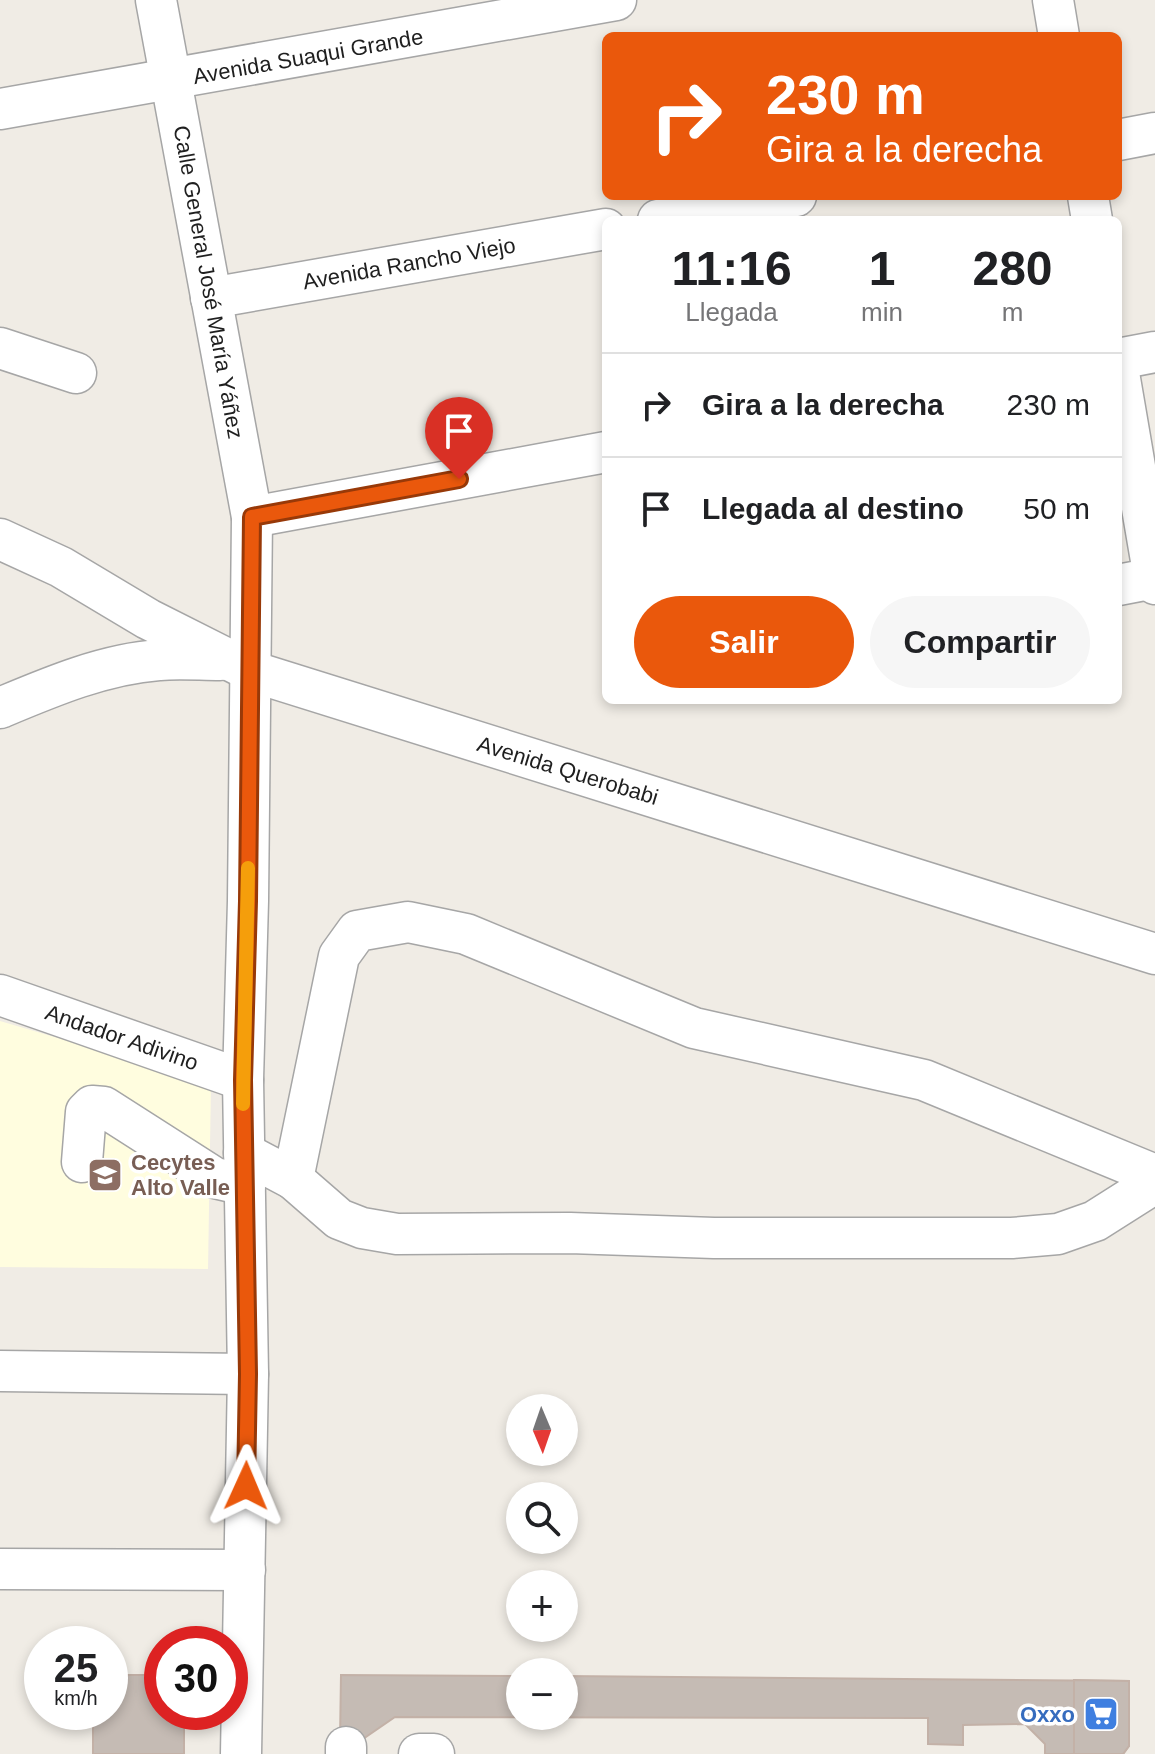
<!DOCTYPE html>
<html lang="es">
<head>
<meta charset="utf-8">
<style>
	:root { --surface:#fff; --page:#f6f6f6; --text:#202124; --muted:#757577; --line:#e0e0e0; --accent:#ea580c }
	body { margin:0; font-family:Arial,sans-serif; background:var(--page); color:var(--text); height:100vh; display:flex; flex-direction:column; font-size:30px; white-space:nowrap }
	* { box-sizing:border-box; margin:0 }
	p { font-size:26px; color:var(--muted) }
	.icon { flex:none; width:44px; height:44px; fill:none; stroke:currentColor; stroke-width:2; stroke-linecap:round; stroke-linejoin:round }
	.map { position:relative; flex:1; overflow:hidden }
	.sheet { position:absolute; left:602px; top:216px; width:520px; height:488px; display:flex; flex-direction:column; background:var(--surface); border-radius:12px; box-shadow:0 4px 12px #0003 }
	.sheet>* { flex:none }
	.banner { position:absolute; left:602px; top:32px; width:520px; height:168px; border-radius:12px; box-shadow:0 4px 12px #0003; background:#ea580c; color:#fff; overflow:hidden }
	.needle { width:52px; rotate:178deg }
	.tools { position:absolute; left:506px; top:1394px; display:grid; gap:16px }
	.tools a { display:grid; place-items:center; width:72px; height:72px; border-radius:50%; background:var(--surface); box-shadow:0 4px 12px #0003; font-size:40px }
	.speed { position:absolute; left:24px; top:1626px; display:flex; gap:16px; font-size:40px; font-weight:700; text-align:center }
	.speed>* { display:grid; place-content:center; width:104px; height:104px; border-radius:50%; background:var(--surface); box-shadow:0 4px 12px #0003; line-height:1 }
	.speed small { font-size:20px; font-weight:400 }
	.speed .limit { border:12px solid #d22; background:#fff; color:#111 }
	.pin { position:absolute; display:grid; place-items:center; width:68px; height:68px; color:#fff; margin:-82px -34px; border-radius:50% 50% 50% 0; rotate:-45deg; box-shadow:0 0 8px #0007 }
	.pin .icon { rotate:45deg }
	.me { position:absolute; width:88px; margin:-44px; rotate:1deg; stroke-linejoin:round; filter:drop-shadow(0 0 6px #0008) }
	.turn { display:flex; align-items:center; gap:28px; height:168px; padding:0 32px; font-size:36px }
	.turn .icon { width:104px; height:104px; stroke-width:2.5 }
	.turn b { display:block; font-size:56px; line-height:68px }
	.eta { display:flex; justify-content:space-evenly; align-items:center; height:136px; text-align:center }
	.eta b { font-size:48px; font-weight:700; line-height:56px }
	.button { display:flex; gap:16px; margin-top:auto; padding:16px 32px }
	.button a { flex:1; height:92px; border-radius:48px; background:var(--accent); color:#fff; font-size:32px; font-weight:700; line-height:92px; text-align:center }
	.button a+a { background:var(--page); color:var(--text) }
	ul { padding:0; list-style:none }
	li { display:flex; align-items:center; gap:24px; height:104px; padding:0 32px; border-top:2px solid var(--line) }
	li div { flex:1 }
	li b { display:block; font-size:30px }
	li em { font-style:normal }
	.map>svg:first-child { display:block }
</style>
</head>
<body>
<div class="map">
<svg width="1155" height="1754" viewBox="0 0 1155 1754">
	<rect width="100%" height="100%" fill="#f0ece5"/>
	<polygon fill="#fffddf" points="0,1021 211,1083 208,1269 0,1267"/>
	<g fill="#c5bbb4" stroke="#c3b1a7" stroke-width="2">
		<polygon points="110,1675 162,1675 162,1712 184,1712 184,1754 93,1754 93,1712 110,1712"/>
		<polygon points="341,1675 520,1676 520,1716 564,1716 564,1676 1129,1681 1129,1746 1123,1754 1045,1754 1045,1744 1025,1724 963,1725 963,1745 928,1744 928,1718 395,1717 360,1741 340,1741"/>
		<polygon points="1074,1680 1129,1681 1129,1746 1123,1754 1074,1754"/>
	</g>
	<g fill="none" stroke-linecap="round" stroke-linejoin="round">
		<g stroke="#a6a6a6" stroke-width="43">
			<g id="minor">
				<polyline points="156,0 252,517 248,901 243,1080 248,1374 241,1754"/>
				<polyline points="1053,0 1059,36"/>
				<polyline points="0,109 616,0"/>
				<polyline points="1118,140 1155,133"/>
				<polyline points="1088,196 1092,220"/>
				<polyline points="658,220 796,196"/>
				<polyline points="211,298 606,229"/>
				<polyline points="0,348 76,373"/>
				<polyline points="1118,359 1155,352"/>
				<polyline points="1118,367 1155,584"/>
				<polyline points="252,517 606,452"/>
				<polyline points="0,539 61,567 148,619 251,671 1155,954"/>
				<polyline points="1118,585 1155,578"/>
				<path d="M0 708C50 687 104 664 159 660 179 658 200 660 220 660"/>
				<polyline points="0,995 243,1080"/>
				<polyline points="244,1153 293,1179 339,956 357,931 408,922 466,934 694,1028 924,1080 1155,1175"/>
				<polyline points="82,1162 86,1112 92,1106 104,1107 215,1178 245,1185"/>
				<polyline points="293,1179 339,1219 362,1228 397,1234 570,1233 714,1238 1012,1238 1058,1234 1095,1221 1155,1183"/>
				<polyline points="0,1371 248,1374"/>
				<polyline points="0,1569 245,1570"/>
				<polyline points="346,1747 346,1754"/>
				<polyline points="419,1754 434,1754"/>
			</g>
		</g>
		<use href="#minor" stroke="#fff" stroke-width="40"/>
	</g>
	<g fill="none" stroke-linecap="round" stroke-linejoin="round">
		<g stroke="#983908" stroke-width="20">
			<polyline id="route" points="246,1486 248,1374 243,1080 248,901 252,517 459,479"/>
		</g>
		<use href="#route" stroke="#ea580c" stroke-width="14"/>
		<polyline stroke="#f59e0b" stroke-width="14" points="243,1104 248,868"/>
	</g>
	<defs>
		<g id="school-square" transform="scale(1.8)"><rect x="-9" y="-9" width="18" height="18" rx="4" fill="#8d6e63" stroke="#fff"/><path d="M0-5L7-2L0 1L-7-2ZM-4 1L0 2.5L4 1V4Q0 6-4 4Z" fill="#fff"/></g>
		<g id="supermarket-square" transform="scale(1.8)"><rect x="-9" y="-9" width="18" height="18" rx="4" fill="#3f7fe0" stroke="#fff"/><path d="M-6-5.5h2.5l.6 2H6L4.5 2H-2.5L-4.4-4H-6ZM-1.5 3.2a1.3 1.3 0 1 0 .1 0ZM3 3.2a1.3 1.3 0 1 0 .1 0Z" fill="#fff"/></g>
	</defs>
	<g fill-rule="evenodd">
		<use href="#school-square" x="105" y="1175"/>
		<use href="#supermarket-square" x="1101" y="1714"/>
	</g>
	<g text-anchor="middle" stroke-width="7" stroke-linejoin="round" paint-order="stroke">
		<g font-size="22" fill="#1f1f1f" stroke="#fff">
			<text transform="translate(308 56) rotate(-10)" y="8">Avenida Suaqui Grande</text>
			<text transform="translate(409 263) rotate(-10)" y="8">Avenida Rancho Viejo</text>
			<text transform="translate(209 282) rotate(80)" y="8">Calle General José María Yáñez</text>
			<text transform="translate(568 770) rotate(17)" y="8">Avenida Querobabi</text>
			<text transform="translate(122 1037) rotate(19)" y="8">Andador Adivino</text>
		</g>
		<g font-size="22" font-weight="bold" fill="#785e54" stroke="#fff" text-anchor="start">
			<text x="131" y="1170">Cecytes<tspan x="131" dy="25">Alto Valle</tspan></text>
		</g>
		<g font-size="22" font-weight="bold" fill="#366cbe" stroke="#fff" text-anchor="end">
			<text x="1075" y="1722">Oxxo</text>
		</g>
	</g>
</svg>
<div class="tools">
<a><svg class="needle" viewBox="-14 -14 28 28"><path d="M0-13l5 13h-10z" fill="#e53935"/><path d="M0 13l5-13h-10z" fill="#757577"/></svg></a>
<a><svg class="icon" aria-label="search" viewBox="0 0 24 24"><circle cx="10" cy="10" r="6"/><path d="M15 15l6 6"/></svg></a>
<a>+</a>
<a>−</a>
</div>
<div class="speed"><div>25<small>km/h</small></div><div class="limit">30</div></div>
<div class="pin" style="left:459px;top:479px;background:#d93025"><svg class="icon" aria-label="arrive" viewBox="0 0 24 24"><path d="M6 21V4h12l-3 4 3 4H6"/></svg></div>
<svg class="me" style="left:246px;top:1486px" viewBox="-20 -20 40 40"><path d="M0-17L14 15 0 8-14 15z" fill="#ea580c" stroke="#fff" stroke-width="4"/></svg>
<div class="banner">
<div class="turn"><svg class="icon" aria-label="right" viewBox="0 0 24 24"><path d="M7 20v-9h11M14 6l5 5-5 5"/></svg><div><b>230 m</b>Gira a la derecha</div></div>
</div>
<section class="sheet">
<div class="eta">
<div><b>11:16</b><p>Llegada</p></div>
<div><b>1</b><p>min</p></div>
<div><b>280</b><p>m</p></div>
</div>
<ul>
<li><svg class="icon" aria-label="right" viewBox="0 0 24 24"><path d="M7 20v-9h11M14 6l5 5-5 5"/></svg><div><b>Gira a la derecha</b></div><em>230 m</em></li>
<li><svg class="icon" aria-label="arrive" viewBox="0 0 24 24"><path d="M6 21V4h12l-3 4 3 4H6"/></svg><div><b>Llegada al destino</b></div><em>50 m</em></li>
</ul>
<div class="button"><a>Salir</a><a>Compartir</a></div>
</section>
</div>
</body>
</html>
